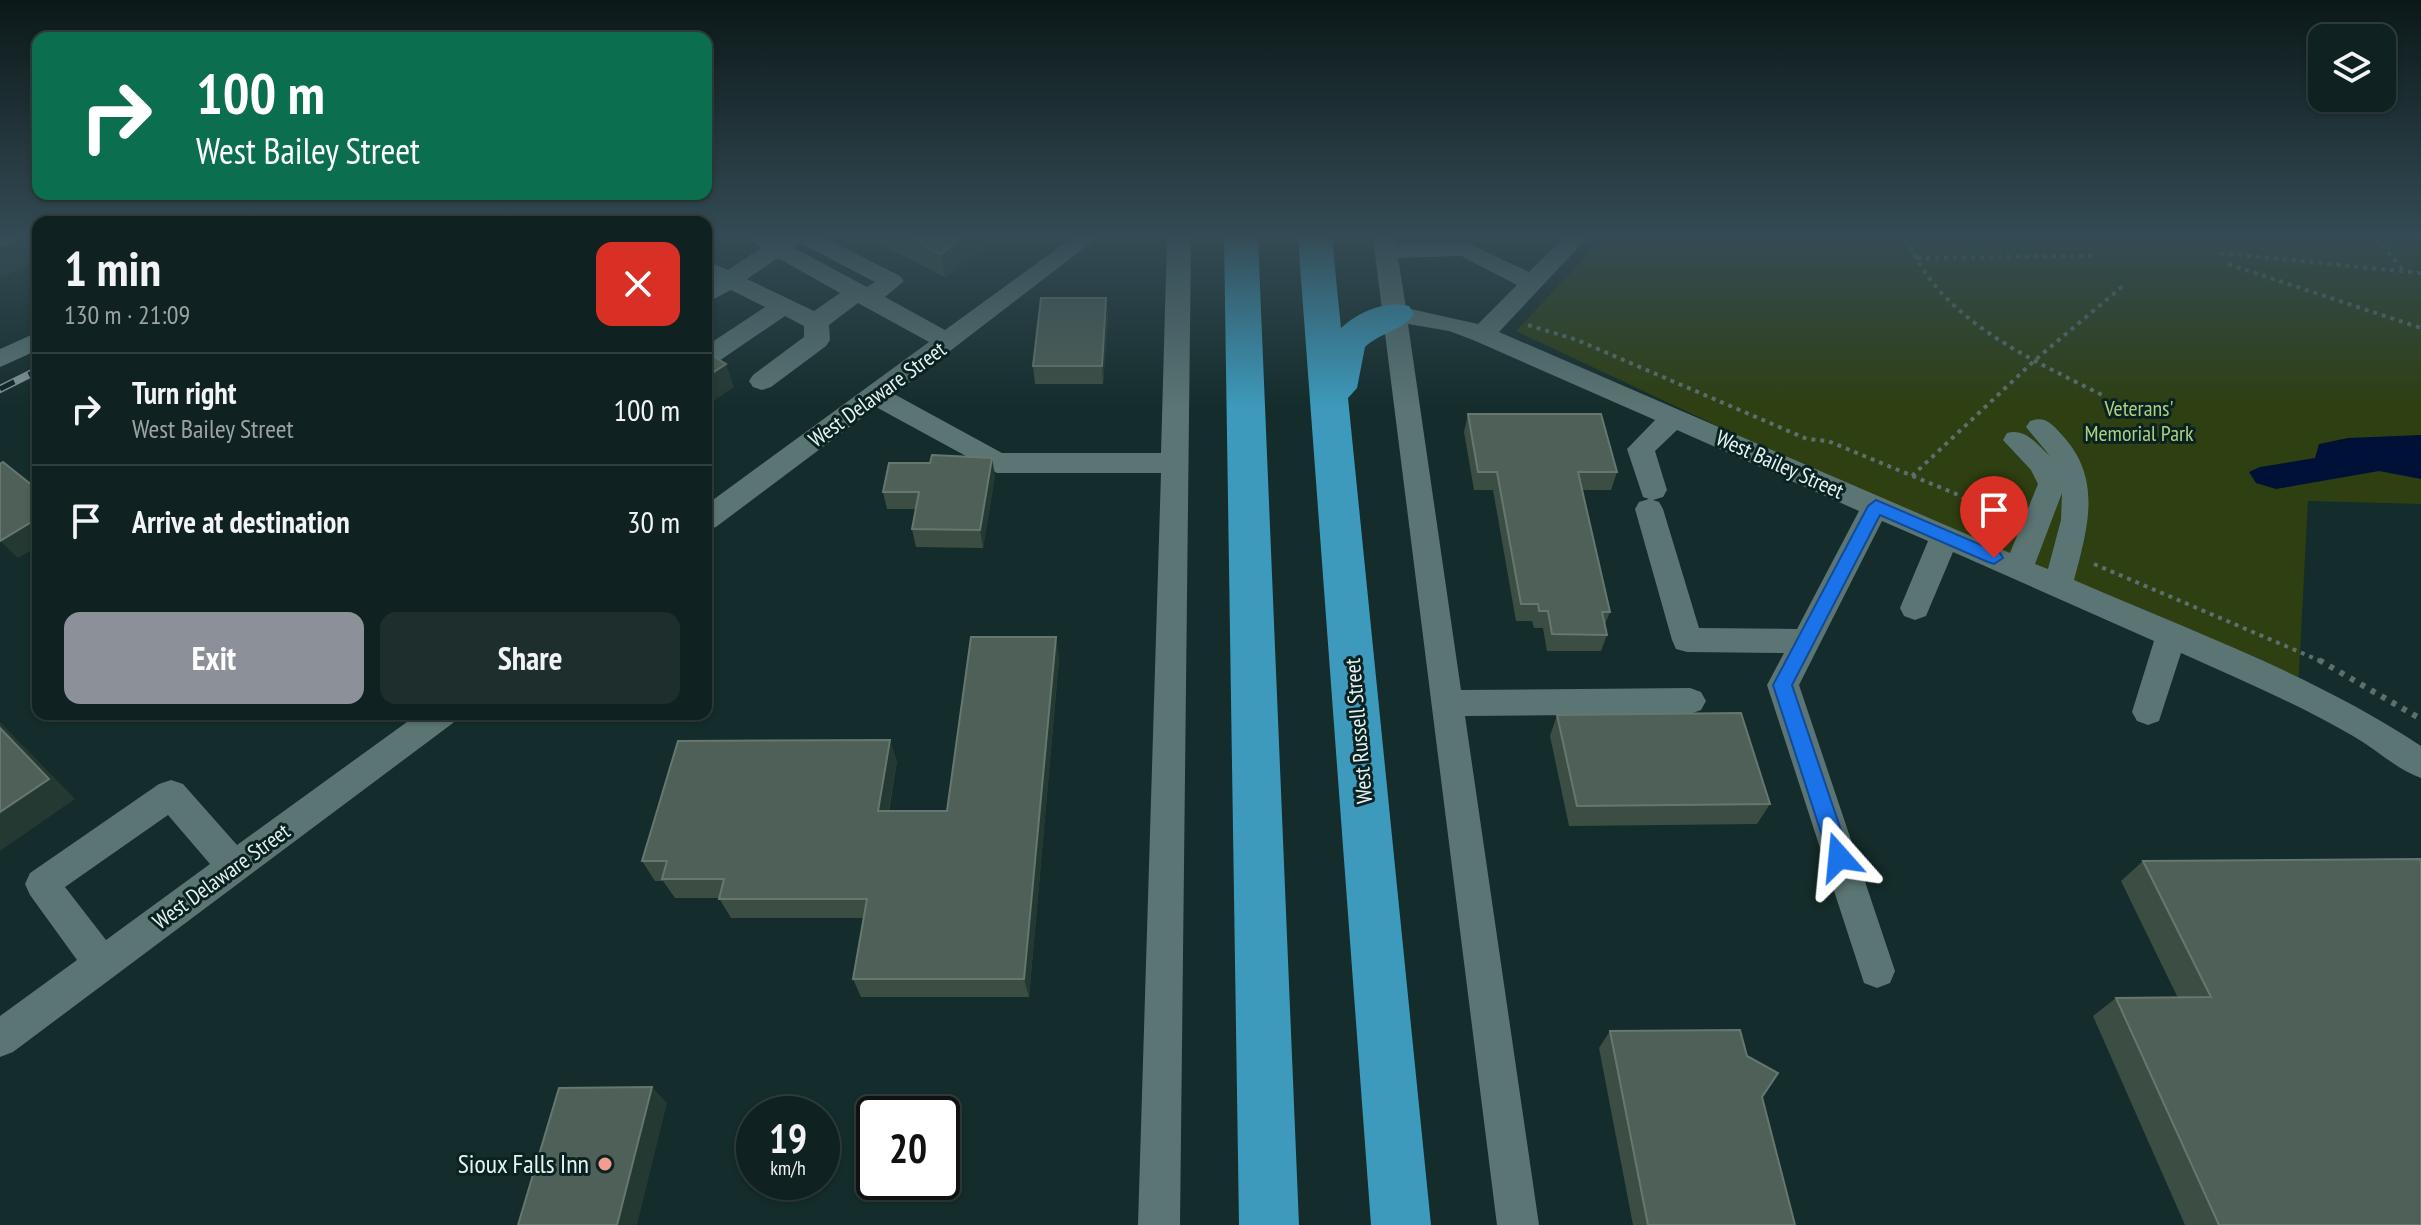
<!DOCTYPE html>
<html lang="en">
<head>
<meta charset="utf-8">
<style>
	:root { --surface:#0f2120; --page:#1d2e2d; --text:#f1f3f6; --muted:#9ba3a5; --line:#2f3e3e; --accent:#8c9099 }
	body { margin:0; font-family:"PT Sans Narrow",sans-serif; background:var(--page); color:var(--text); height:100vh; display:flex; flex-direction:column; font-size:30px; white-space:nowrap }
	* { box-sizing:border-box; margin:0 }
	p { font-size:26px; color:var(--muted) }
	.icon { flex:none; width:44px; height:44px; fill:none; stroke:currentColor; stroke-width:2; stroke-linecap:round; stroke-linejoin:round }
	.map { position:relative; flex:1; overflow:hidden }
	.panel { position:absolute; left:32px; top:216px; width:680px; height:504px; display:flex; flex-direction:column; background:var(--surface); border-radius:16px; box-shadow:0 2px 6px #0004,0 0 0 2px var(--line) }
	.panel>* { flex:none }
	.guide { position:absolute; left:32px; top:32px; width:680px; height:168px; border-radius:16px; box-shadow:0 2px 6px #0004,0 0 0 2px var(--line); background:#0b6e4f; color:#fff; overflow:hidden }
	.tools { position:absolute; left:2308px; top:24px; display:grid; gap:16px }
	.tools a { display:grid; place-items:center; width:88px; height:88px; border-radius:16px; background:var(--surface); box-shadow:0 2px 6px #0004,0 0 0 2px var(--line); font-size:40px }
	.speed { position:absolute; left:736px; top:1096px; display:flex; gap:16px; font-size:40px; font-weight:700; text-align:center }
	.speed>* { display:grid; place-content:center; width:104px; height:104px; border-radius:50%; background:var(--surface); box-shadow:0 2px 6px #0004,0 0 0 2px var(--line); line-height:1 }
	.speed small { font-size:20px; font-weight:400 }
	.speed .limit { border:4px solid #111; border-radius:12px; background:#fff; color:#111 }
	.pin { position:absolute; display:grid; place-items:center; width:68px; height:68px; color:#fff; margin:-82px -34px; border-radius:50% 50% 50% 0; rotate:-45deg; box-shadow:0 0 8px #0007 }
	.pin .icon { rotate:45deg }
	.me { position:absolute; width:88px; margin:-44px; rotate:342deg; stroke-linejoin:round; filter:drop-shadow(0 0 6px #0008) }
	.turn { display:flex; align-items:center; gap:28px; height:168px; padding:0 32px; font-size:36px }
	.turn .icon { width:104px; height:104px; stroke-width:2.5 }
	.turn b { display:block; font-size:56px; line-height:68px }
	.round { display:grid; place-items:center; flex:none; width:84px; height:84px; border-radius:16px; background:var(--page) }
	.head { display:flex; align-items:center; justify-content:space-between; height:136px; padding:0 32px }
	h1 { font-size:48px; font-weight:600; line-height:60px }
	.cta { display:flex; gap:16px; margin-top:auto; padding:16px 32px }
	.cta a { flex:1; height:92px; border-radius:16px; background:var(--accent); color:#fff; font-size:32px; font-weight:600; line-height:92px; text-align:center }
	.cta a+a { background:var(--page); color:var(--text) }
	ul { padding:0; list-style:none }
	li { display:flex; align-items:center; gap:24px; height:112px; padding:0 32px; border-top:2px solid var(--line) }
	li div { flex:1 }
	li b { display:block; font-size:30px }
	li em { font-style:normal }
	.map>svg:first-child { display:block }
</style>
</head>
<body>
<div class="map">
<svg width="2421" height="1225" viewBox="0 0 2421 1225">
	<rect width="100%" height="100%" fill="#142c2b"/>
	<polygon fill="#2e3f11" points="1603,238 2421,238 2421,504 2308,501 2298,691 2019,568 1516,331"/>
	<polygon fill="#001137" points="2421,435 2421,479 2379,471 2276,489 2256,483 2249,472 2260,467 2315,458 2319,444 2348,438"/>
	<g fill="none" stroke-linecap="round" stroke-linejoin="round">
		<g stroke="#5b6f6e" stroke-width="4" stroke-dasharray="4 5" stroke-linecap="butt">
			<path d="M1907 238C1938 319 2029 358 2102 395"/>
			<polyline points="2377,238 2404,271"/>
			<polyline points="2220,253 2421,273"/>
			<polyline points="1917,258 2092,256"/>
			<polyline points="2228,264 2421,328"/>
			<polyline points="1528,325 1577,340 1807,439 1828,441 1961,496 1981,514 2008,526"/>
			<polyline points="1912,476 2035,360 2124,285"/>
			<polyline points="2094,564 2323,662"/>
		</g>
		<polyline stroke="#5b6f6e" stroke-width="6" stroke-dasharray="5 7" stroke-linecap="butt" points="2319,660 2421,719"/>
		<g fill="#5b7574" fill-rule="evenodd">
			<path d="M747 238H825L900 276 904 281 885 297 945 330 1072 238H1097L894 394 1002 453H1161L1167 238H1191L1180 1225H1138L1161 473H997L876 407 716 527 706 530V505L929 342 858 303 829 325 830 340 826 346 771 387 762 390 753 387 749 381 753 375 804 337V326L785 316 719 361 706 362V346L765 307 731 290 706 303V284L712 280 706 277V261L728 270 761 248ZM800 243 875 282 867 287 794 248ZM778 258 840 293 814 311 747 279Z"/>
			<path d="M1373 238H1395L1396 244 1465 242 1529 272 1563 238H1587L1499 332 2010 553 2038 484 2031 470 2003 440 2007 433C2026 428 2036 444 2050 456L2026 427 2030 421C2045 416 2051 423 2061 434 2103 478 2088 527 2074 580 2191 631 2314 675 2421 746V778C2396 769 2376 749 2353 736 2298 704 2239 679 2181 653L2159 721 2148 725 2137 721 2132 712 2154 641 1953 552 1926 616 1915 620 1904 616 1900 608 1928 541 1882 521 1799 685 1895 971 1890 983 1877 988 1864 983 1767 685 1784 653 1687 652 1676 649 1672 640 1635 509 1639 502 1649 499 1643 497 1627 449 1655 420 1473 340 1449 331 1408 324 1461 690 1690 688 1701 692 1706 701 1701 710 1690 714 1465 716 1539 1225H1497ZM1461 256 1517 285 1478 324 1406 308 1398 258ZM1677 430 1859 511 1797 629 1699 628 1663 509 1659 502 1653 500 1663 497 1667 490 1655 451ZM2062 493 2061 520 2048 569 2035 564Z"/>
			<polygon points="38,332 38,350 0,367 0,349"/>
			<path d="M418 714H458L453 723 13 1052 0 1057V1016L77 960 30 895 25 884 30 873 159 784 171 780 183 784 237 845ZM168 815 210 864 106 940 65 887Z"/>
		</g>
		<g fill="#3d9abc" fill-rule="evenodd">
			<polygon points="1224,238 1258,238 1299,1225 1239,1225"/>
			<path d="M1298 238H1332L1341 328C1358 312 1386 300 1409 306L1414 314C1404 330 1379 333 1365 347L1357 388 1348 398 1431 1225H1371Z"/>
		</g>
		<g stroke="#869897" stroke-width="8">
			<polyline id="rail" points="0,389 38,370"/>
		</g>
		<use href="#rail" stroke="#0a2222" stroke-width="5" stroke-dasharray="16" stroke-linecap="butt"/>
	</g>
	<g fill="#3c4e44">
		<polygon points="868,238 1000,238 945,277"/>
		<polygon points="1108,315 1103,384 1035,384 1033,366"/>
		<polygon points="1468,414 1617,472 1611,490 1582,490 1610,612 1605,624 1607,635 1601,651 1547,651 1543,628 1534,628 1532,621 1516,621 1493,490 1474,490 1464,432"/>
		<polygon points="930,463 995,475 983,548 916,547 912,529 916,509 887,509 883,492"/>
		<polygon points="1056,637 1059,659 1029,997 861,997 853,979 863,918 731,918 719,898 675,898 663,881 655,881 642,861 897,761 889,811 947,811"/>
		<polygon points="1557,715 1770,804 1757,824 1569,826 1550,736"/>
		<polygon points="2143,861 2421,1225 2185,1225 2093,1016 2116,998 2178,998 2121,881"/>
		<polygon points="1610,1031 1747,1056 1762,1097 1795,1225 1633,1225 1599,1048"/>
	</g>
	<g fill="#243932">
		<polygon points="19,238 38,238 38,261 0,279 0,246"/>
		<polygon points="963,238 1000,238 945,277 941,254"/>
		<polygon points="1106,298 1108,315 1103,384 1102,366"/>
		<polygon points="726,364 734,387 706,406 706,377"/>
		<polygon points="992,458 995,475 983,548 980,530"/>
		<polygon points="38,518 38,546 18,558 0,541"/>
		<polygon points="1056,637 1059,659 1029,997 1024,979"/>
		<polygon points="0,722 75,799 0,851"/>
		<polygon points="890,740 897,761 885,831 878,811"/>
		<polygon points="652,1087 667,1103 637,1225 617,1225"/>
	</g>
	<g fill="#4e6057" stroke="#66776f" stroke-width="2">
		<polygon points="0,238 19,238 0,246"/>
		<polygon points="909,238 963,238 941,254"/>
		<polygon points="1041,298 1106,298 1102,366 1033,366"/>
		<polygon points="706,352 726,364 706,377"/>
		<polygon points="1468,414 1601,414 1617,472 1578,472 1610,612 1602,612 1607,635 1552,634 1548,611 1539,611 1538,604 1521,604 1497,472 1478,472"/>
		<polygon points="932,455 992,458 980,530 912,529 919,492 883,492 889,463 930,463"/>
		<polygon points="3,462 38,490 38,518 0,541 0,464"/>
		<polygon points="971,637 1056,637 1024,979 853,979 867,899 719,899 724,879 662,879 667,861 642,861 678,741 890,740 878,811 947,811"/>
		<polygon points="1741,713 1770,804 1577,806 1557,715"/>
		<polygon points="0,728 49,779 0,812"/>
		<polygon points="2421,859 2421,1225 2219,1225 2116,998 2211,997 2143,861"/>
		<polygon points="1740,1030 1747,1056 1778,1073 1762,1097 1795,1225 1648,1225 1610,1031"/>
		<polygon points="652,1087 617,1225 518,1225 559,1088"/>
	</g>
	<linearGradient id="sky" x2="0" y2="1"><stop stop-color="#0b1818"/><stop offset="0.58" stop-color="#344b55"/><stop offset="1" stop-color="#344b55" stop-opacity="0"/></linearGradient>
	<rect width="2421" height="409" fill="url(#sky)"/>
	<polygon fill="#1a73e8" stroke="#114b97" stroke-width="2" points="1876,500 2000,553 2003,558 1994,564 1988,562 1880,515 1792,685 1850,857 1847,863 1839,866 1832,863 1829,857 1773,685 1868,506"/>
	<circle fill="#f59c91" stroke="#0a2222" stroke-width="3" cx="605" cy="1164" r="8"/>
	<g text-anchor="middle" stroke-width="6" stroke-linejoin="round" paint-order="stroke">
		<g font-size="22" fill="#e5f3f2" stroke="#0a2222">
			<text transform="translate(877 394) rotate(-36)" y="8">West Delaware Street</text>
			<text transform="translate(1780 464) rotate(24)" y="8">West Bailey Street</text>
			<text transform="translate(1358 731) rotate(-95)" y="8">West Russell Street</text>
			<text transform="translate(221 876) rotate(-36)" y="8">West Delaware Street</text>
		</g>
		<g font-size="22" fill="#afcf81" stroke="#0a2222">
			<text x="2139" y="416">Veterans'<tspan x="2139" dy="25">Memorial Park</tspan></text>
		</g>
		<g font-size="26" fill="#e5f3f2" stroke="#0a2222" text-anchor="end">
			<text x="589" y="1173">Sioux Falls Inn</text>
		</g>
	</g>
</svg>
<div class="tools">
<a><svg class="icon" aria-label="layers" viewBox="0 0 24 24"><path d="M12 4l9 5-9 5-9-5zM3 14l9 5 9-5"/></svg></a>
</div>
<div class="speed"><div>19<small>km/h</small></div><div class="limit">20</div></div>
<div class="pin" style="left:1994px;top:558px;background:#d93025"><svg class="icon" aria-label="arrive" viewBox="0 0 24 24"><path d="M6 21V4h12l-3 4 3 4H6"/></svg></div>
<svg class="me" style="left:1839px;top:857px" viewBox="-20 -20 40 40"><path d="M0-17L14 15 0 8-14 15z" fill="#1a73e8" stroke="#fff" stroke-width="4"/></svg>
<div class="guide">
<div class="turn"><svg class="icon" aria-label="right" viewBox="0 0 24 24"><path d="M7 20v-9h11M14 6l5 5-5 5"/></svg><div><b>100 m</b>West Bailey Street</div></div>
</div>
<section class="panel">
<div class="head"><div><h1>1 min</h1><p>130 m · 21:09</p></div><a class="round" style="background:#d93025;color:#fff"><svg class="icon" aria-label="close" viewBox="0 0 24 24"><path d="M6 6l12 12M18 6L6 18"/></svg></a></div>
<ul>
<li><svg class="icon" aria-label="right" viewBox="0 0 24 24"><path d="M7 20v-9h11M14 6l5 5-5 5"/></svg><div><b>Turn right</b><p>West Bailey Street</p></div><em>100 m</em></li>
<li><svg class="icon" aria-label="arrive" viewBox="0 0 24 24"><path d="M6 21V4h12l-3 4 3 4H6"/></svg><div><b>Arrive at destination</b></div><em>30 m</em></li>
</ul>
<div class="cta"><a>Exit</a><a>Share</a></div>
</section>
</div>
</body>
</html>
